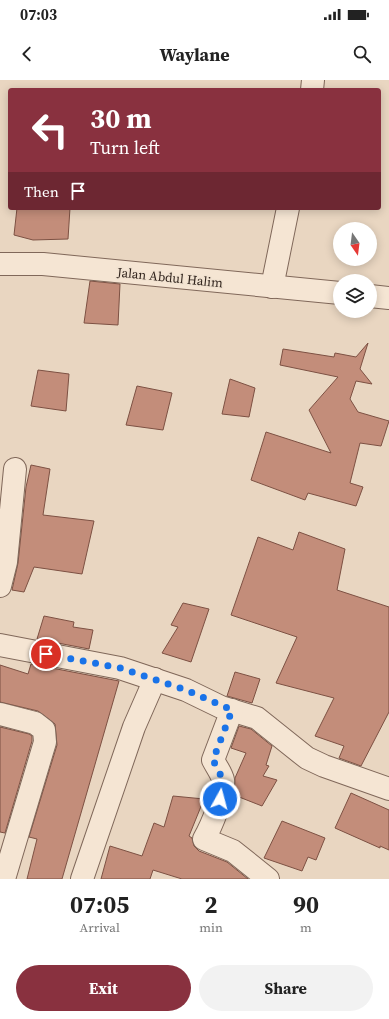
<!DOCTYPE html>
<html lang="en">
<head>
<meta charset="utf-8">
<style>
	:root { --surface:#fff; --page:#f2f2f2; --text:#222; --muted:#767676; --accent:#89313f }
	body { margin:0; font-family:"Source Serif 4",serif; background:var(--page); color:var(--text); height:100vh; display:flex; flex-direction:column; font-size:15px; white-space:nowrap }
	* { box-sizing:border-box; margin:0 }
	p { font-size:13px; color:var(--muted) }
	.icon { flex:none; width:22px; height:22px; fill:none; stroke:currentColor; stroke-width:2; stroke-linecap:round; stroke-linejoin:round }
	.map { position:relative; height:799px; overflow:hidden }
	.details { display:flex; flex-direction:column; background:var(--surface); flex:1 }
	.details>* { flex:none }
	.guide { position:absolute; left:8px; top:8px; width:373px; height:122px; border-radius:4px; box-shadow:0 2px 10px #0003; background:#89313f; color:#fff; overflow:hidden }
	.needle { width:26px; rotate:166deg }
	.buttons { position:absolute; left:333px; top:142px; display:grid; gap:8px }
	.buttons a { display:grid; place-items:center; width:44px; height:44px; border-radius:50%; background:var(--surface); box-shadow:0 2px 10px #0003; font-size:20px }
	.pin { position:absolute; display:grid; place-items:center; width:34px; height:34px; color:#fff; margin:-17px; border:2px solid #fff; border-radius:50%; box-shadow:0 1px 4px #0007 }
	.me { position:absolute; width:44px; margin:-22px; rotate:7deg; stroke-linejoin:round; filter:drop-shadow(0 0 3px #0008) }
	.turn { display:flex; align-items:center; gap:14px; height:84px; padding:0 16px; font-size:18px }
	.turn .icon { width:52px; height:52px; stroke-width:2.5 }
	.turn b { display:block; font-size:28px; line-height:34px }
	.then { display:flex; align-items:center; height:38px; padding:0 16px; background:#0003; gap:8px; font-size:15px }
	.eta { display:flex; justify-content:space-evenly; align-items:center; height:68px; text-align:center }
	.eta b { font-size:24px; font-weight:700; line-height:28px }
	.primary-button { display:flex; gap:8px; margin-top:auto; padding:8px 16px }
	.primary-button a { flex:1; height:46px; border-radius:24px; background:var(--accent); color:#fff; font-size:16px; font-weight:700; line-height:46px; text-align:center }
	.primary-button a+a { background:var(--page); color:var(--text) }
	.status { display:flex; justify-content:space-between; align-items:center; height:28px; padding:0 20px; background:var(--surface); direction:ltr }
	.status svg { height:11px; fill:currentColor }
	header { display:flex; justify-content:space-between; align-items:center; height:52px; padding:0 16px; background:var(--surface); font-size:18px; font-weight:700 }
	.map>svg:first-child { display:block }
</style>
</head>
<body>
<div class="status"><b>07:03</b><svg viewBox="0 0 49 12"><path d="M0 12V9h3v3zM5 12V6h3v6zM10 12V3h3v9zM15 12V0h3v12zM26 1h20v11H26zM47 4h2v5h-2z"/></svg></div>
<header><svg class="icon" aria-label="back" viewBox="0 0 24 24"><path d="M15 5l-7 7 7 7"/></svg>Waylane<svg class="icon" aria-label="search" viewBox="0 0 24 24"><circle cx="10" cy="10" r="6"/><path d="M15 15l6 6"/></svg></header>
<div class="map">
<svg width="389" height="799" viewBox="0 0 389 799">
	<rect width="100%" height="100%" fill="#e9d6c1"/>
	<g fill="#c38d7a" stroke="#7d5143">
		<polygon points="17,128 70,128 68,159 33,160 14,155"/>
		<polygon points="90,201 120,204 118,245 84,243"/>
		<polygon points="368,263 360,289 372,304 356,301 350,319 358,332 389,341 381,366 360,363 350,403 363,407 356,426 308,413 305,420 251,400 266,352 331,373 309,330 338,297 280,285 283,269 334,277 335,273 356,277"/>
		<polygon points="38,290 69,294 66,331 31,326"/>
		<polygon points="230,299 255,308 249,337 222,334"/>
		<polygon points="137,306 172,313 163,350 126,345"/>
		<polygon points="31,385 50,389 43,435 94,441 82,494 34,487 24,512 12,510 18,483 26,407"/>
		<polygon points="299,452 345,469 337,510 389,527 389,632 361,686 339,678 344,666 315,656 334,618 276,603 297,557 231,535 258,457 293,470"/>
		<polygon points="183,523 209,529 191,582 162,573 178,547 171,545"/>
		<polygon points="44,536 74,542 73,547 93,550 89,569 37,559"/>
		<polygon points="31,584 119,601 62,799 27,799 37,759 29,757 57,665 55,644 38,631 0,622 0,585 28,594"/>
		<polygon points="235,592 260,599 252,623 227,616"/>
		<polygon points="239,646 251,649 272,666 266,685 269,686 263,696 277,700 262,726 234,715 235,698 246,673 231,668"/>
		<polygon points="0,647 29,654 32,656 32,661 5,753 0,752"/>
		<polygon points="351,713 389,730 389,770 380,766 380,768 335,748"/>
		<polygon points="173,716 204,719 189,756 192,758 194,766 199,771 227,782 248,799 182,799 153,790 150,799 101,799 110,766 142,776 154,743 164,747"/>
		<polygon points="282,741 325,758 316,780 308,777 302,791 264,778"/>
	</g>
	<g fill="none" stroke-linecap="round" stroke-linejoin="round">
		<g stroke="#80685a" stroke-width="24">
			<g id="minor">
				<polyline points="312,10 313,0"/>
				<polyline points="0,184 43,184 340,213"/>
				<polyline points="272,207 288,128"/>
				<polyline points="370,216 389,218"/>
				<polyline points="0,506 6,482 15,389"/>
				<polyline points="0,565 120,588 186,610 221,627 257,638 307,678 324,686 389,709"/>
				<path d="M232 630 213 680C216 686 222 694 223 700 225 714 211 747 204 759L233 771 268 799"/>
				<polyline points="0,634 35,643 44,650 45,662 4,799"/>
				<polyline points="82,799 134,647 155,599"/>
			</g>
		</g>
		<use href="#minor" stroke="#f5e5d3" stroke-width="22"/>
	</g>
	<g fill="none" stroke-linecap="round" stroke-linejoin="round">
		<polyline stroke="#1a73e8" stroke-width="7" stroke-dasharray="0 12.6" points="46,574 120,588 186,610 232,630 213,680 223,700 220,719"/>
	</g>
	<g text-anchor="middle" stroke-width="3" stroke-linejoin="round" paint-order="stroke">
		<g font-size="13" fill="#31241d" stroke="#f1e2d0">
			<text transform="translate(170 197) rotate(6)" y="5">Jalan Abdul Halim</text>
		</g>
	</g>
</svg>
<div class="buttons">
<a><svg class="needle" viewBox="-14 -14 28 28"><path d="M0-13l5 13h-10z" fill="#e53935"/><path d="M0 13l5-13h-10z" fill="#767676"/></svg></a>
<a><svg class="icon" aria-label="layers" viewBox="0 0 24 24"><path d="M12 4l9 5-9 5-9-5zM3 14l9 5 9-5"/></svg></a>
</div>
<div class="pin" style="left:46px;top:574px;background:#d93025"><svg class="icon" aria-label="arrive" viewBox="0 0 24 24"><path d="M6 21V4h12l-3 4 3 4H6"/></svg></div>
<svg class="me" style="left:220px;top:719px" viewBox="-20 -20 40 40"><circle r="17" fill="#1a73e8" stroke="#fff" stroke-width="3"/><path d="M0-11L8 9 0 5-8 9z" fill="#fff"/></svg>
<div class="guide">
<div class="turn"><svg class="icon" aria-label="left" viewBox="0 0 24 24"><path d="M17 20v-9H6M10 6l-5 5 5 5"/></svg><div><b>30 m</b>Turn left</div></div>
<div class="then">Then<svg class="icon" aria-label="arrive" viewBox="0 0 24 24"><path d="M6 21V4h12l-3 4 3 4H6"/></svg></div>
</div>
</div>
<section class="details">
<div class="eta">
<div><b>07:05</b><p>Arrival</p></div>
<div><b>2</b><p>min</p></div>
<div><b>90</b><p>m</p></div>
</div>
<div class="primary-button"><a>Exit</a><a>Share</a></div>
</section>
</body>
</html>
